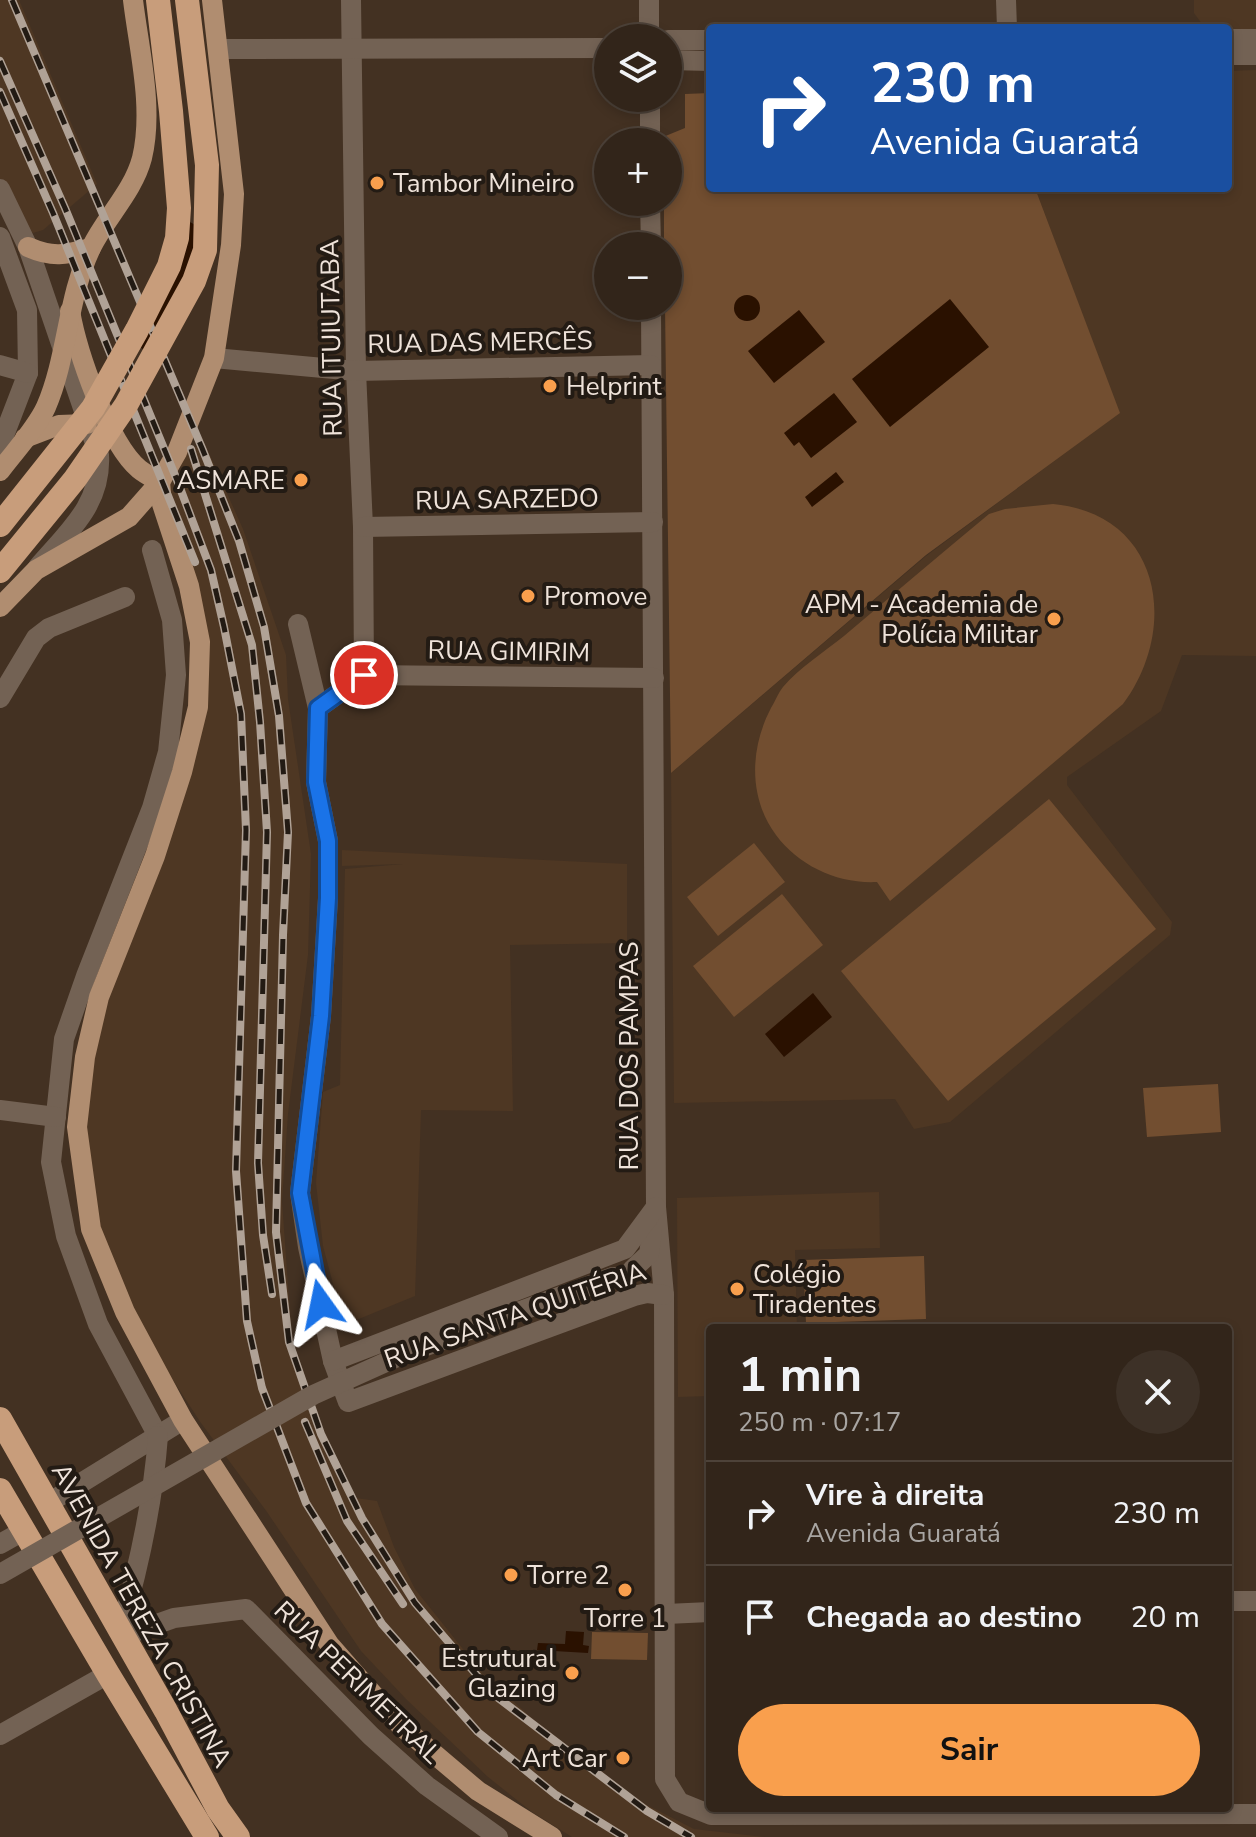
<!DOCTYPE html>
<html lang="pt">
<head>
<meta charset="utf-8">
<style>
	:root { --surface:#32251a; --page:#3d3127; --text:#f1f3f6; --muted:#a8a5a2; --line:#4d4239; --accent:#f99f4d }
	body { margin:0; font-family:"Nunito Sans",sans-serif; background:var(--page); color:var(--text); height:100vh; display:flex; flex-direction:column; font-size:30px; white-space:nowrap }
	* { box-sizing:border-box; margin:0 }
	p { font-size:26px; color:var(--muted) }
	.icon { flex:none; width:44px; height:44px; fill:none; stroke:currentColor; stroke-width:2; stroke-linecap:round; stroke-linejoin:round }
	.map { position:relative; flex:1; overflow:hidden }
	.panel { position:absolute; left:706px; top:1324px; width:526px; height:488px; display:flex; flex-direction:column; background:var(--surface); border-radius:8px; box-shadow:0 4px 12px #0003,0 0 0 2px var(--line) }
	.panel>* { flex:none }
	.top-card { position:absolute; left:706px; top:24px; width:526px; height:168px; border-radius:8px; box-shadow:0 4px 12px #0003,0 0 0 2px var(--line); background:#1a4fa0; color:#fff; overflow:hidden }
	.fabs { position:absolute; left:594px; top:24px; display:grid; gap:16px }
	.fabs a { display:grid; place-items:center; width:88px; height:88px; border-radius:50%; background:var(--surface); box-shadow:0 4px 12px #0003,0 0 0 2px var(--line); font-size:40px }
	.pin { position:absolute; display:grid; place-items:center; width:68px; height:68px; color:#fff; margin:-34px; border:4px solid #fff; border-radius:50%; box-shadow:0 2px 8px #0007 }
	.me { position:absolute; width:88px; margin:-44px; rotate:348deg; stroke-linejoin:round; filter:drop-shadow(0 0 6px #0008) }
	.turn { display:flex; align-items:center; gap:28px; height:168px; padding:0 32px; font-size:36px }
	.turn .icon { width:104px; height:104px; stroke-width:2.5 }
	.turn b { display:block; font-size:56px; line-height:68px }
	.round { display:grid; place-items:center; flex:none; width:84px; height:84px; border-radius:42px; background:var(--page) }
	.summary { display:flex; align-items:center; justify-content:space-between; height:136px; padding:0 32px }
	h1 { font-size:48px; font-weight:700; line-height:60px }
	.button { display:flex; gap:16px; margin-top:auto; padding:16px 32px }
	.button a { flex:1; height:92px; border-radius:48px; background:var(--accent); color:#111; font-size:32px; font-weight:700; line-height:92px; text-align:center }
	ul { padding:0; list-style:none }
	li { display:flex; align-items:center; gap:24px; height:104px; padding:0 32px; border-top:2px solid var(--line) }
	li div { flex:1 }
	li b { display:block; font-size:30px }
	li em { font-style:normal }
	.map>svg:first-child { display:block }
</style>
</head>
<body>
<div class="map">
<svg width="1256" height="1837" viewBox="0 0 1256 1837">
	<rect width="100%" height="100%" fill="#433122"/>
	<g fill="#4e3723">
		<polygon points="0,0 19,0 97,184 43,230 33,233 19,221 0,188"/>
		<polygon points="1194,0 1256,0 1256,30 1205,28 1194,13"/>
		<polygon points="1256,70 1256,656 1182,655 1161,711 1067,777 1067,785 1172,922 1170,935 950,1122 914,1129 895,1099 674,1103 671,773 926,556 1119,413 1035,188 1228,188 1228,71"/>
		<polygon points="204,442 243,529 286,655 288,699 311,854 308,955 288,1114 282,1201 292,1341 299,1370 320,1423 356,1498 377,1501 394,1547 415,1589 482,1673 533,1719 641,1802 694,1829 765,1837 572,1837 532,1812 488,1777 407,1700 361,1651 267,1512 201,1423 144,1336 103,1246 85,1144 88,1071 109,993 206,693 158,488 185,475 177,457"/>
		<polygon points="342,850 627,864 627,943 510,945 513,1111 421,1110 415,1296 344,1325 323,1246 316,1183 323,1092 340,1085 345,869 403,864 342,866"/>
		<polygon points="879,1192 880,1248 795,1250 797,1328 710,1328 710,1396 678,1397 677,1198"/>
	</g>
	<g fill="#724e30">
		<polygon points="710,93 710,188 1035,188 1120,413 926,555 671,773 665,306 668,306 668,246 664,246 664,202 668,202 668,142 663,142 663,137 685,128 685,94"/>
		<path d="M1053 504C1161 514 1180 627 1123 704L890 901 877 882C838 884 799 866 776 835 748 797 750 748 771 708 775 702 778 693 783 687 799 668 824 652 844 636 892 595 940 555 989 514L1005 509Z"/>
		<polygon points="1049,799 1156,929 948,1101 841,971"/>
		<polygon points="754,843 785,882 718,936 687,897"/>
		<polygon points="782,894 823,945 734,1017 693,966"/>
		<polygon points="1218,1084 1221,1132 1147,1137 1143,1088"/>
		<polygon points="924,1256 926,1319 806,1323 803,1260"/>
		<polygon points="592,1632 648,1633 647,1660 591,1659"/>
	</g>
	<g fill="#2a1100">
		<circle cx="747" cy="308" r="13"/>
		<polygon points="950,299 989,347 890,427 852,379"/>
		<polygon points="799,310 825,342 774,383 748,351"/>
		<polygon points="834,393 857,422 811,458 799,442 794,446 784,433"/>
		<polygon points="836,472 844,482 812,507 805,497"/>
		<polygon points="813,993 832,1017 784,1057 765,1034"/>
		<polygon points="566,1631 584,1632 583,1645 589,1646 588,1653 537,1650 538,1643 565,1644"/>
	</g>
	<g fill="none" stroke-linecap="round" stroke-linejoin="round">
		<polyline stroke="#2a1100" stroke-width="32" points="153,337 171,298 184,237"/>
		<g stroke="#736254" stroke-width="20">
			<polyline points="351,0 356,371 363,527 364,675"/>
			<polyline points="1006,0 1007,28"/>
			<polyline points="649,38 649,0"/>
			<polyline points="1228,39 1256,39"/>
			<polyline points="668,40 710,40"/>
			<polyline points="218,49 608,48"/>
			<polyline points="1228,55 1256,55"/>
			<polyline points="668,60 710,61"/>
			<polyline points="650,98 650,142"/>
			<path d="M0 189 28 247 99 455C102 504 68 532 38 567"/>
			<polyline points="650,202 651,246"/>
			<polyline points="0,237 27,310 28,373 0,446"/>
			<polyline points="651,306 656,1207 664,1295 665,1779 679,1802 711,1815 1256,1814"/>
			<polyline points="214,358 356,371 651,365"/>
			<polyline points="0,365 28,373"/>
			<polyline points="363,527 653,522"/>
			<polyline points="152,550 172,620 176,675 168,752 152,808 86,976 64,1039 51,1162 66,1236 98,1324 158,1436"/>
			<polyline points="298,624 318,708 316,782 328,841 328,898 321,1016 300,1193 308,1247 333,1361 348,1402 634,1296 647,1293 664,1295"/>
			<polyline points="364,675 654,678"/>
			<polyline points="0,698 36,638 49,628 125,597"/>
			<polyline points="318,708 364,675"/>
			<polyline points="0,1110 56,1117"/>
			<polyline points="632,1270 649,1254 652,1233"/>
			<polyline points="333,1361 625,1249 656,1207"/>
			<polyline points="47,1504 183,1420"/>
			<polyline points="0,1544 25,1530"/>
			<polyline points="1228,1601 1256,1601"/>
			<polyline points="666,1614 710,1612"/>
			<path d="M120 1632C139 1567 153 1503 158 1436"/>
			<polyline points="123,1636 174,1618 246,1609 371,1736 427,1786 498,1837"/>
			<polyline points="0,1735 108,1674"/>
		</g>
		<g stroke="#b08d70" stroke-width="20">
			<path d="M28 247C53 258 65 255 91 248"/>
			<path d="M70 311C77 351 108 443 139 469 145 474 153 478 160 482L162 504 189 586 200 642 198 707 182 772 155 856 99 997 85 1057 77 1127 91 1229 125 1312 183 1420 329 1644 400 1725 478 1791 552 1837"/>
			<polyline points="25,438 59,425 87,424"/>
			<path d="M0 471C15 451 36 429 46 407 68 356 67 298 91 248 106 217 133 192 142 158 154 108 139 50 133 0"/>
			<polyline points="0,607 36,570 129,517 160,482 177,452 214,358 231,245 234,194 212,0"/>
		</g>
		<g stroke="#c89d7b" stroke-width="24">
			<polyline points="0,1419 166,1711 218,1809 238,1837"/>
			<polyline points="0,1490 108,1674 207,1837"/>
		</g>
		<g stroke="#b0a296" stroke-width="8">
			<g id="rail">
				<polyline points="12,0 202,448 239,541 264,627 279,716 288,832 283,935 276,1232 289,1342 321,1434 362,1518 415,1603 493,1694 647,1811 691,1837"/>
				<polyline points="0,61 65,208 177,480 211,570 224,627 241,714 246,830 236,1171 247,1321 262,1388 306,1503 382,1624 478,1732 556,1795 624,1837"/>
				<polyline points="0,92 53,213 195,562"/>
				<polyline points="191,449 252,645 260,722 267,832 258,1163 263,1235 272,1294"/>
				<polyline points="305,1422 347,1521 403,1604"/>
			</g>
		</g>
		<use href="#rail" stroke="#231b14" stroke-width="5" stroke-dasharray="15" stroke-linecap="butt"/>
		<polyline stroke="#736254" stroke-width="20" points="0,1574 313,1395 404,1354 613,1277"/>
		<g stroke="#c89d7b" stroke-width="24">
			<polyline points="0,525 93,408 137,330 169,266 177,238 179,208 171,111 158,0"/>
			<polyline points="0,571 75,479 126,405 194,281 205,250 207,165 187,0"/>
		</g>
	</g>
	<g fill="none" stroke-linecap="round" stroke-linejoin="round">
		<g stroke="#114b97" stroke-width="20">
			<polyline id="route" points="321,1304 300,1193 321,1016 328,898 328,841 316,782 318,708 364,675"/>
		</g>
		<use href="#route" stroke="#1a73e8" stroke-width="14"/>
	</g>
	<g fill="#f99f4d" stroke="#231b14" stroke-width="3">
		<circle cx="377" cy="183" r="8"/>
		<circle cx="550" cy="386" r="8"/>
		<circle cx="301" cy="480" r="8"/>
		<circle cx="528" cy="596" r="8"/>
		<circle cx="1054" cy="619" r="8"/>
		<circle cx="737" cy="1289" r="8"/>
		<circle cx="511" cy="1575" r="8"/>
		<circle cx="625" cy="1590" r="8"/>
		<circle cx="572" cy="1673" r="8"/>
		<circle cx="623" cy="1758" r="8"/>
	</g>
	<g text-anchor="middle" stroke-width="8" stroke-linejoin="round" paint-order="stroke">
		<g font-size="26" fill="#efe3da" stroke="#231b14" text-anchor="start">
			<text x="393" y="192">Tambor Mineiro</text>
			<text x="566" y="395">Helprint</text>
			<text x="285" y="489" text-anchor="end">ASMARE</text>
			<text x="544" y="605">Promove</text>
			<text x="1038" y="613" text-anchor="end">APM - Academia de<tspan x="1038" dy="30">Polícia Militar</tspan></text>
			<text x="753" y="1283">Colégio<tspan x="753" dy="30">Tiradentes</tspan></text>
			<text x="527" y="1584">Torre 2</text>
			<text x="625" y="1627" text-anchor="middle">Torre 1</text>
			<text x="556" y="1667" text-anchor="end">Estrutural<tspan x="556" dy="30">Glazing</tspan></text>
			<text x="607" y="1767" text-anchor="end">Art Car</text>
		</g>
		<g font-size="26" fill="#efe3da" stroke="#231b14">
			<text transform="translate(331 338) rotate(-91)" y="9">RUA ITUIUTABA</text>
			<text transform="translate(480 342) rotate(-1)" y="9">RUA DAS MERCÊS</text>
			<text transform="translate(507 499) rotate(-1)" y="9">RUA SARZEDO</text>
			<text transform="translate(509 651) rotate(1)" y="9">RUA GIMIRIM</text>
			<text transform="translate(629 1056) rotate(-90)" y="9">RUA DOS PAMPAS</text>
			<text transform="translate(515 1315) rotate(-19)" y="9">RUA SANTA QUITÉRIA</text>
			<text transform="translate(142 1615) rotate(61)" y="9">AVENIDA TEREZA CRISTINA</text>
			<text transform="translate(358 1682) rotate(44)" y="9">RUA PERIMETRAL</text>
		</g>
	</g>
</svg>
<div class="fabs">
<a><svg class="icon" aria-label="layers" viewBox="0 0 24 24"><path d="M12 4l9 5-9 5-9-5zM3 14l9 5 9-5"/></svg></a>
<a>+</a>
<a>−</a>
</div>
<div class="pin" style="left:364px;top:675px;background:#d93025"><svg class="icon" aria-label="arrive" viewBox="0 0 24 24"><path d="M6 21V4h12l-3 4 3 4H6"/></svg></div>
<svg class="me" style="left:321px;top:1304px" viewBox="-20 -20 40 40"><path d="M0-17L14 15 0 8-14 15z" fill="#1a73e8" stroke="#fff" stroke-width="4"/></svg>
<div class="top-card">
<div class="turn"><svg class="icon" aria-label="right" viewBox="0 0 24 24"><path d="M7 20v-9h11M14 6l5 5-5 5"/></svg><div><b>230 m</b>Avenida Guaratá</div></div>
</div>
<section class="panel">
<div class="summary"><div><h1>1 min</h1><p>250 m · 07:17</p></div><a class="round"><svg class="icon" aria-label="close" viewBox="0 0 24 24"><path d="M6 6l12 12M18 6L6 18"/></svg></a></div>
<ul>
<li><svg class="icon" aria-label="right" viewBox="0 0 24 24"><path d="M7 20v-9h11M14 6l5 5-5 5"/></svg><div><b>Vire à direita</b><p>Avenida Guaratá</p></div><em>230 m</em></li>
<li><svg class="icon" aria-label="arrive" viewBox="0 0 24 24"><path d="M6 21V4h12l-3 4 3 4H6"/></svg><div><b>Chegada ao destino</b></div><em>20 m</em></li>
</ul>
<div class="button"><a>Sair</a></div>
</section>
</div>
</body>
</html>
